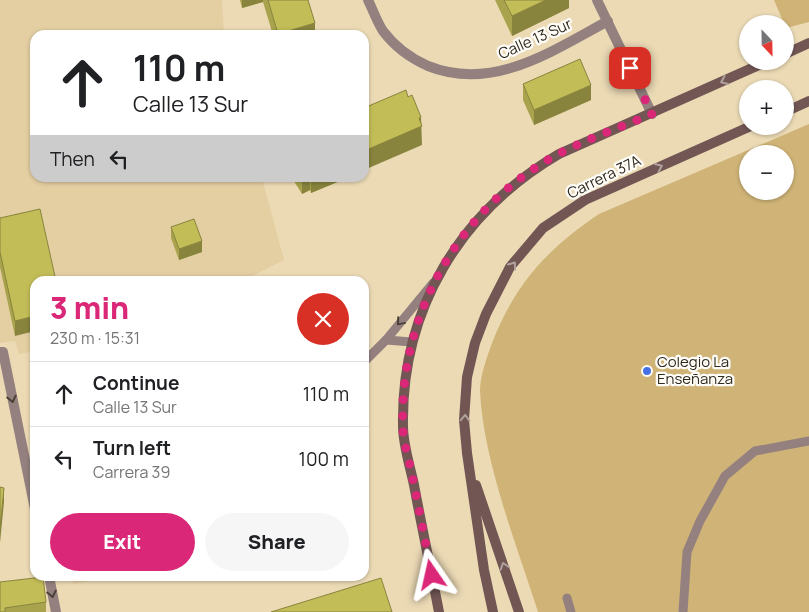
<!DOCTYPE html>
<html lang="en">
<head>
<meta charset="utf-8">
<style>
	:root { --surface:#fff; --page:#f6f6f6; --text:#202124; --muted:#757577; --line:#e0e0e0; --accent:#db2777 }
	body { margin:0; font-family:Manrope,sans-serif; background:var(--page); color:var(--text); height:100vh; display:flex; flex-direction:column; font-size:19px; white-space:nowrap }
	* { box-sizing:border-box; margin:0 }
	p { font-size:16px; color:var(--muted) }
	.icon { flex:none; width:28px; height:28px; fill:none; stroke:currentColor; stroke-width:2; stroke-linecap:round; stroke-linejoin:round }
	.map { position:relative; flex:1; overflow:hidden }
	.details { position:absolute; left:30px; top:276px; width:339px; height:305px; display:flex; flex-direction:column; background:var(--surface); border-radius:15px; box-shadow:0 1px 4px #0004 }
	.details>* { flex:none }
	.banner { position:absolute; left:30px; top:30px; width:339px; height:152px; border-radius:15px; box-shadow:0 1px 4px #0004; background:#fff; color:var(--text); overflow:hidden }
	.needle { width:32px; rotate:158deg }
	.fabs { position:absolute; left:739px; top:15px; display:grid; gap:10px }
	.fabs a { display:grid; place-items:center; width:55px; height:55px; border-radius:50%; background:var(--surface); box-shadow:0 1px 4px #0004; font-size:25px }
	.pin { position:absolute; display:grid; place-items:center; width:42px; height:42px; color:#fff; margin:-21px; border-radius:10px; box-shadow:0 2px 8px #0006 }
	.me { position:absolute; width:55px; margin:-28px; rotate:349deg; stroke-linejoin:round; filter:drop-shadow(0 0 4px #0008) }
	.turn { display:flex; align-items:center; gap:18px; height:105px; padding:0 20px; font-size:22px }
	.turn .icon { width:65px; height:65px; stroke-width:2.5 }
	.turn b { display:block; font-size:35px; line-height:42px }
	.then { display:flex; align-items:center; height:48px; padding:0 20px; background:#0003; gap:10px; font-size:19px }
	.round { display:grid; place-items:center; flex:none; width:52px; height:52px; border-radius:26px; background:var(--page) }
	.headline { display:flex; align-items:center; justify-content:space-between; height:85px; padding:0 20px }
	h1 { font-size:30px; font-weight:800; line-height:38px; color:var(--accent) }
	.action { display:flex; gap:10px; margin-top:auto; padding:10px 20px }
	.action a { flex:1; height:58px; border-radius:30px; background:var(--accent); color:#fff; font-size:20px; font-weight:800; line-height:58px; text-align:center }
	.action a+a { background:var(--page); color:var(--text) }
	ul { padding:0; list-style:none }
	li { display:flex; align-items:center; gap:15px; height:65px; padding:0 20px; border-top:1px solid var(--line) }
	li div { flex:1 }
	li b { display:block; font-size:19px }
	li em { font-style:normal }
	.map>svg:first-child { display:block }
</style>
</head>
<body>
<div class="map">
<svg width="809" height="612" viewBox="0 0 809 612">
	<rect width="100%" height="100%" fill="#ecdab5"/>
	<g fill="#e4cfa3">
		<polygon points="0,0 222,0 224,35 35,35 35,178 262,178 284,260 243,281 35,281 35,351 19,354 15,341 0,343"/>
		<polygon points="72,576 118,576 73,584"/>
	</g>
	<g fill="#d0b477" fill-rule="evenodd">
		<polygon points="774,0 809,0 809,22 786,28"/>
		<path d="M809 124V612H538C517 546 483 460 480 391 480 376 487 357 492 343 515 284 547 249 599 214ZM748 154H785V191H748Z"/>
	</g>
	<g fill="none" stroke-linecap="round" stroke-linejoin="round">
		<g stroke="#94817f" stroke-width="9">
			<polyline points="386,340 412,342"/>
			<polyline points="364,362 386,340 433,283"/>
			<polyline points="567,598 571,612"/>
			<polyline points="683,612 687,552 700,521 725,476 755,451 809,441"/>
		</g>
		<g stroke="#94817f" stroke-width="10">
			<path d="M368 0C373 10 377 22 383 31 395 47 410 58 428 66 493 92 552 51 608 21"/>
			<polyline points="597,0 652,114"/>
			<polyline points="0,352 3,352 35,509"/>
			<polyline points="49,576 56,612"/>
		</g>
		<g stroke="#715654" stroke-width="10">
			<polyline points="785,54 809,43"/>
			<polyline points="785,112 809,101"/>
			<polyline points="476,485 519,612"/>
			<path d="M439 612C431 570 422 528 414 485 410 466 403 445 403 426 401 309 460 212 559 154L768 61"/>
			<polyline points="493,612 484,570 467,453 464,420 467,377 475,343 486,314 510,267 543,228 585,200 751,126"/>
		</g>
	</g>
	<g fill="#a8a34c">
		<polygon points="240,0 308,0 315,35 273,35 263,2 242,8"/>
		<polygon points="495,0 569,0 569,8 512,36"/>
		<polygon points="523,84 591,100 534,125 523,100"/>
		<polygon points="292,178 347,178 311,193 310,190 302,194"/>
		<polygon points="40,209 15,336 0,267 0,218"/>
		<polygon points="171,227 202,252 179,260 171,238"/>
		<polygon points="0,582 46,602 46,612 0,612"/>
	</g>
	<g fill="#88843e">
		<polygon points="242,0 263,0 263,2 242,8"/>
		<polygon points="546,0 569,0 569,8 512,36 512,16"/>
		<polygon points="315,23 315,35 278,35 278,34"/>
		<polygon points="591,85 591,100 534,125 534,110"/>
		<polygon points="421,117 422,145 364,170 364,151"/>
		<polygon points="302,178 310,178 310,190 302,194"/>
		<polygon points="311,178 347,178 311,193"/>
		<polygon points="202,241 202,252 179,260 179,249"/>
		<polygon points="35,316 35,331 15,336 15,321"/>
		<polygon points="4,488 4,502 0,543 0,528"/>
	</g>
	<g fill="#c3bd58" stroke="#88843e">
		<polygon points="268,0 308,0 315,23 278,34"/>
		<polygon points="504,0 546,0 512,16"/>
		<polygon points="580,59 591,85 534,110 523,84"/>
		<polygon points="406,90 408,97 412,95 421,117 419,118 422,126 364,151 364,108"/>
		<polygon points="40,209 56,281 35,281 35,316 15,321 0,252 0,218"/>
		<polygon points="194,219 202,241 179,249 171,227"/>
		<polygon points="0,487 4,488 0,528"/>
		<polygon points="43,577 46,602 5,608 5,612 0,612 0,582"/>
		<polygon points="381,578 392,612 271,612"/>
	</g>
	<defs><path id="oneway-chevron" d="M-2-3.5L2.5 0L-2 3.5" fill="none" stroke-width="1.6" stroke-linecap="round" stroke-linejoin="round" transform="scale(1.25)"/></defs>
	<g stroke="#b0a19e">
		<use href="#oneway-chevron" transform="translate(724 81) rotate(156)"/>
		<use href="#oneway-chevron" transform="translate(659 167) rotate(-24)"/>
		<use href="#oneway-chevron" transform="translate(513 265) rotate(-54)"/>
		<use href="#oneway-chevron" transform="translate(465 418) rotate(-88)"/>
		<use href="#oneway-chevron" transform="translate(504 566) rotate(-108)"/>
	</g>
	<g stroke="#4a4035">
		<use href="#oneway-chevron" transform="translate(400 322) rotate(130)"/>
		<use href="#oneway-chevron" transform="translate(12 399) rotate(78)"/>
		<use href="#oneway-chevron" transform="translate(52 594) rotate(78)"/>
	</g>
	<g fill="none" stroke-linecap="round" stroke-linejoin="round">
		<path stroke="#db2777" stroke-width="9" stroke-dasharray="0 16.2" d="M432 575C425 542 419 508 412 475 409 459 403 442 403 426 399 326 449 226 532 170 568 145 612 131 652 114L630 68"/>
	</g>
	<circle fill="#4671e3" stroke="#fefdf9" stroke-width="2" cx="647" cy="371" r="5"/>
	<g text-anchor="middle" stroke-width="4.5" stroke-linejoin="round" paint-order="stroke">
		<g font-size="15" fill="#312a1c" stroke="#fefdf9">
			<text transform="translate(535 39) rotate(-24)" y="5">Calle 13 Sur</text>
			<text transform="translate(604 177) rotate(-26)" y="5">Carrera 37A</text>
		</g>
		<g font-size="15" fill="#312a1c" stroke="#fefdf9" text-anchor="start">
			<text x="657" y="367">Colegio La<tspan x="657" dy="17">Enseñanza</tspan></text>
		</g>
	</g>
</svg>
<div class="fabs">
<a><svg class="needle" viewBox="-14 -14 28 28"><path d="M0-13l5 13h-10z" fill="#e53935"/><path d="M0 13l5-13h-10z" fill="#757577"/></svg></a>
<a>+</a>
<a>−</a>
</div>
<div class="pin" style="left:630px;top:68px;background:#d93025"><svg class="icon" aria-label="arrive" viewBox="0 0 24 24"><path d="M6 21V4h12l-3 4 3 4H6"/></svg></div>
<svg class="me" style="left:432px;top:575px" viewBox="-20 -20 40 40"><path d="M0-17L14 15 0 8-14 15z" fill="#db2777" stroke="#fff" stroke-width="4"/></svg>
<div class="banner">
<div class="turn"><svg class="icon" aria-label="ahead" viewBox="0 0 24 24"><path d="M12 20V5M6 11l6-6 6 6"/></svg><div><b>110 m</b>Calle 13 Sur</div></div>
<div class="then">Then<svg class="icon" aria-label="left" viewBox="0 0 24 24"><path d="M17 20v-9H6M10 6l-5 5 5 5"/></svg></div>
</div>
<section class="details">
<div class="headline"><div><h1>3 min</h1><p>230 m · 15:31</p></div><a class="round" style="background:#d93025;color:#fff"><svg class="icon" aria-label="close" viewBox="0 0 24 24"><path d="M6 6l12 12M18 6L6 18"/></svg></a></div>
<ul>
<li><svg class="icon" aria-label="ahead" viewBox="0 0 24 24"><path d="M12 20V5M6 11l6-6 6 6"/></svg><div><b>Continue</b><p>Calle 13 Sur</p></div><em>110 m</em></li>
<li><svg class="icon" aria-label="left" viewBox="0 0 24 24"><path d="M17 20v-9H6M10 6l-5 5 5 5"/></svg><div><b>Turn left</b><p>Carrera 39</p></div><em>100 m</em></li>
</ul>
<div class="action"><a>Exit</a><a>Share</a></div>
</section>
</div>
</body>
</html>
